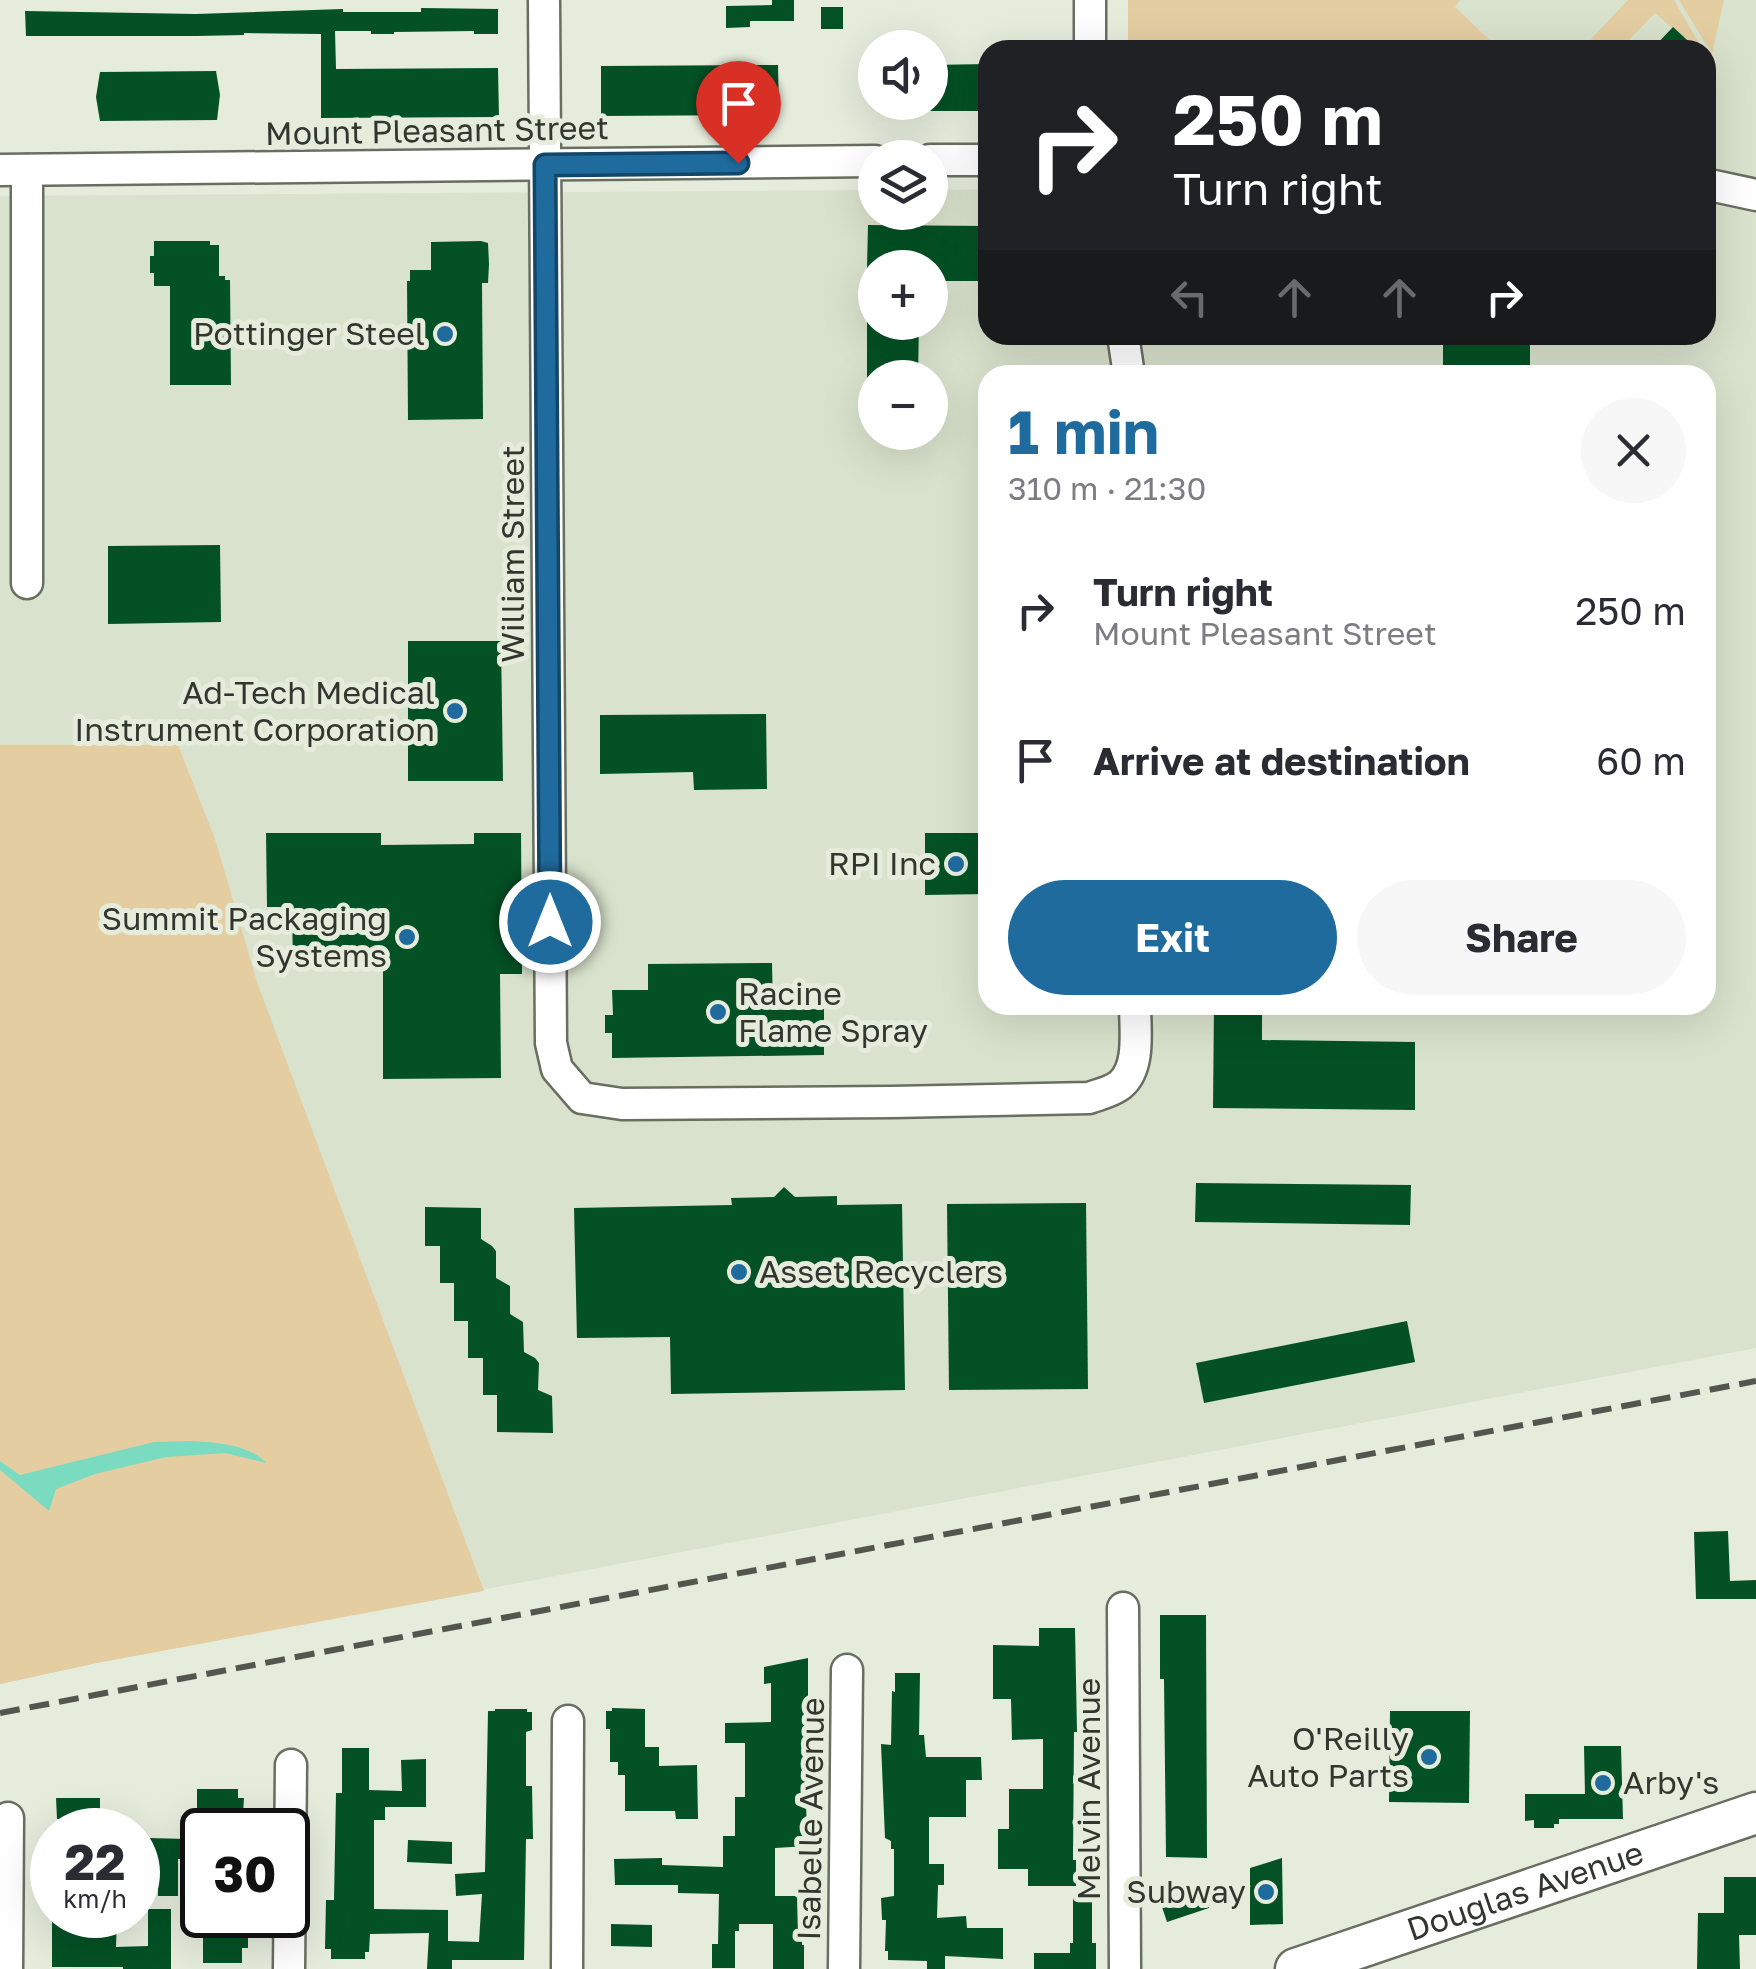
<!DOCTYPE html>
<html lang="en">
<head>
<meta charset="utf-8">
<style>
	:root { --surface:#fff; --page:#f7f7f7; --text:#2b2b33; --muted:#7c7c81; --accent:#1f6b9e }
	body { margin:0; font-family:"Golos Text",sans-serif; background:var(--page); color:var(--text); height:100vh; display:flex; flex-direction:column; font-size:38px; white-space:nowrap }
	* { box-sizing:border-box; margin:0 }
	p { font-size:32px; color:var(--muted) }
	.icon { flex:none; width:55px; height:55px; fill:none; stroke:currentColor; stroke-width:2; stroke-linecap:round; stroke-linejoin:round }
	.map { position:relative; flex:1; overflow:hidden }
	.panel { position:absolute; left:978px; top:365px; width:738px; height:650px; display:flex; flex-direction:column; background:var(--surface); border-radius:30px; box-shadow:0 10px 40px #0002 }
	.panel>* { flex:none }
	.top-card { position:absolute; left:978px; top:40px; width:738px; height:305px; border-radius:30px; box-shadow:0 10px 40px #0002; background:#202124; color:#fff; overflow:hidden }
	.buttons { position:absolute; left:858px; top:30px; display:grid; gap:20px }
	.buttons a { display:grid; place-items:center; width:90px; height:90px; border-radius:50%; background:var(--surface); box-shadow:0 10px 40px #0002; font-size:50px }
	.speed { position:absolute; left:30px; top:1808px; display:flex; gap:20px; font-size:50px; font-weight:700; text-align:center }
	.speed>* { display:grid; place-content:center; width:130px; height:130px; border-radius:50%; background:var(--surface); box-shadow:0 10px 40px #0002; line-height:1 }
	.speed small { font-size:25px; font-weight:400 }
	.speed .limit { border:5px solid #111; border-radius:15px; background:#fff; color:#111 }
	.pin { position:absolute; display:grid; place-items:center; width:85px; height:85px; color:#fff; margin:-102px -42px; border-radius:50% 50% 50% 0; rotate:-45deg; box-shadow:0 0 10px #0007 }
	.pin .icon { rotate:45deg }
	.me { position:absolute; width:110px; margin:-55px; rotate:0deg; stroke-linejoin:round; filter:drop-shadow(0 0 8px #0008) }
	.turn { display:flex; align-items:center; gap:35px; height:210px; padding:0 30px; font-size:45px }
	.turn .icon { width:130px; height:130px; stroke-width:2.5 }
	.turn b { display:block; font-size:70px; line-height:85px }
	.lanes { display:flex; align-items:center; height:95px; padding:0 30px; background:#0003; justify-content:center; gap:50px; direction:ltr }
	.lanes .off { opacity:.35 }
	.round { display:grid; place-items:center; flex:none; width:105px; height:105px; border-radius:52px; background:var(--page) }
	.head { display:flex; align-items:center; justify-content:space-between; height:170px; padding:0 30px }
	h1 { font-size:60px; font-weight:700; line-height:75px; color:var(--accent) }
	.primary-button { display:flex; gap:20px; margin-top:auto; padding:20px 30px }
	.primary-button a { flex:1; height:115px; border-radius:60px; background:var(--accent); color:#fff; font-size:40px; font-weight:700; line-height:115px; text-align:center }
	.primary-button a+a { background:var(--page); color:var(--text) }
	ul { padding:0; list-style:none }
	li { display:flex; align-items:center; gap:30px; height:150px; padding:0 30px }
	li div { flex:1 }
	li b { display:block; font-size:38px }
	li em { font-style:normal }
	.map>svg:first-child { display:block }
</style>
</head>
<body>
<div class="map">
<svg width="1756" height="1969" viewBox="0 0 1756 1969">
	<rect width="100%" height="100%" fill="#e5ecdc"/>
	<path fill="#d8e2cc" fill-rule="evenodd" d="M1128 0H1756V1348L97 1663 0 1684V196L875 190V212H930V190L987 189 988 335H1705V50H1128ZM875 268H930V322H875ZM988 375H1705V1005H988ZM875 378H930V432H875Z"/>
	<g fill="#e5cda2">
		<polygon points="1128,0 1460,0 1455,7 1500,50 1128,50"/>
		<polygon points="1628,0 1674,0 1703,50 1698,50 1655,13 1622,47 1617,46 1614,50 1602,50 1591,39"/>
		<polygon points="1679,0 1724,0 1712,54"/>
		<polygon points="0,745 178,745 215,839 257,982 484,1591 97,1663 0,1684"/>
	</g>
	<path fill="#7adbc1" d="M191 1441C213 1442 252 1445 266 1463L225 1453 166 1457 95 1474 56 1489 49 1511 0 1470V1461L20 1475 154 1442Z"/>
	<g fill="#045125">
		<polygon points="772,0 794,0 794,21 750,21 750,27 726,28 726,6 772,5"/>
		<rect x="821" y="7" width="22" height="22"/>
		<polygon points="421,8 498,9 498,34 474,34 474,31 394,32 394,34 371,34 371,31 335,31 336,69 498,68 499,117 321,118 321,34 244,33 244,35 197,36 26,36 25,11 196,14 343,9 343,12 421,12"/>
		<polygon points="1673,27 1698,50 1651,50"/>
		<polygon points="988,64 988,111 930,111 930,65"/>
		<polygon points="778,65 779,115 601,116 601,66"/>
		<polygon points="216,71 220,95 217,120 100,121 96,97 100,72"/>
		<polygon points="868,225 988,226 988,281 930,281 930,268 867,268"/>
		<polygon points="154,241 210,241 210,245 219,245 219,276 225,276 225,280 230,280 231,385 170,385 170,286 154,286 154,273 150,273 150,256 154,256"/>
		<polygon points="481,241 488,243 489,264 488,283 482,283 483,419 408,420 407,281 410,281 410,270 431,270 431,242"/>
		<polygon points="867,322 919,322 918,378 867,378"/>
		<rect x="1443" y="335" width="87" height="40"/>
		<polygon points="220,545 221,622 108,624 108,546"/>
		<polygon points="408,641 501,641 503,781 408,781"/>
		<polygon points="766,714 767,789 694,790 693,772 600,774 600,715"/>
		<polygon points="266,833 381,833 381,845 474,844 474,833 521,833 522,974 500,974 501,1078 383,1079 383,968 293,968 292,907 267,907"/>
		<polygon points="925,833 988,833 988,894 925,895"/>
		<polygon points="772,963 773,1010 824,1009 824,1055 612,1058 612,1033 605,1033 605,1015 613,1015 612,990 648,990 648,964"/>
		<polygon points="1214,1005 1262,1005 1262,1040 1415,1042 1415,1110 1213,1108"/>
		<polygon points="1196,1183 1411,1185 1410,1225 1195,1222"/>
		<polygon points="784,1187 795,1197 837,1196 837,1205 902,1204 905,1390 671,1394 670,1337 577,1338 574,1208 732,1205 731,1198 774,1197"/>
		<polygon points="1086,1203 1088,1389 949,1390 947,1204"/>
		<polygon points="425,1207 481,1208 481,1239 492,1246 496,1251 496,1278 510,1286 510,1314 523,1322 524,1352 535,1358 539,1363 538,1390 552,1396 553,1433 497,1432 497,1395 483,1395 483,1358 468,1358 468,1321 454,1321 454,1283 440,1283 440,1246 425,1246"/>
		<polygon points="1407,1321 1415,1362 1204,1403 1196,1363"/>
		<polygon points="1728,1531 1730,1581 1756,1580 1756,1599 1696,1599 1694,1532"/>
		<polygon points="1160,1615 1206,1615 1207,1858 1166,1857 1164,1679 1160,1679"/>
		<polygon points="1039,1628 1075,1628 1077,1732 1074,1732 1073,1860 1076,1860 1076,1886 1028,1886 1028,1869 998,1869 998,1829 1009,1829 1009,1789 1043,1789 1043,1739 1012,1740 1011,1699 993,1699 993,1645 1039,1646"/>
		<polygon points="808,1658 808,1708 811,1708 811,1735 807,1735 808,1766 804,1766 808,1846 775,1848 775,1896 797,1896 798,1935 802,1935 802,1945 804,1945 804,1969 773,1969 773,1924 739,1924 739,1931 735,1931 735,1968 712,1968 712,1944 718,1944 719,1894 678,1893 678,1885 615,1885 614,1859 662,1858 662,1865 723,1867 723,1836 735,1836 735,1797 745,1797 745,1743 725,1743 725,1723 771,1722 771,1683 764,1684 764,1667"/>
		<polygon points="895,1673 920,1673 919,1735 924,1735 926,1757 981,1757 982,1780 966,1780 966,1817 929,1817 929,1864 944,1864 944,1885 938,1885 937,1918 966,1916 967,1928 1003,1928 1003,1959 945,1956 945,1969 927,1969 927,1961 888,1960 888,1951 885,1951 886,1920 882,1920 881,1898 894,1896 894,1849 891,1849 891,1841 885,1838 881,1744 891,1745 892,1691 895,1692"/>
		<polygon points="612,1708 645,1709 645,1747 659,1747 659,1766 697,1765 698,1819 676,1819 675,1811 625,1811 625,1775 618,1775 618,1762 610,1762 610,1729 606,1729 606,1711 612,1711"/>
		<polygon points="495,1709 527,1709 527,1712 532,1712 532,1730 526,1732 526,1786 532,1786 533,1839 526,1839 524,1960 452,1960 452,1969 427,1969 429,1933 370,1934 369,1952 365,1952 365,1959 331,1959 331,1949 325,1949 326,1900 334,1900 336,1793 342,1793 342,1748 369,1748 369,1790 402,1791 401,1760 426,1759 426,1807 385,1807 385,1820 374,1820 374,1909 448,1910 448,1941 479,1942 482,1894 456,1896 455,1874 485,1872 488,1711 495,1711"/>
		<polygon points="1390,1711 1470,1711 1469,1803 1389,1802"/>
		<polygon points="1584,1746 1621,1746 1623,1819 1559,1819 1559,1824 1554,1824 1554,1828 1534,1828 1534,1820 1525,1821 1525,1794 1585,1794"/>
		<polygon points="197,1789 238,1789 238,1798 244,1798 242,1830 197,1830"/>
		<polygon points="56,1798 100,1798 100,1830 61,1830 61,1819 57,1819"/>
		<polygon points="148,1838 188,1839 188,1859 178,1859 178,1896 158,1896 158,1859 148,1859"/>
		<polygon points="408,1840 452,1842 452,1864 407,1862"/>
		<polygon points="1282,1858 1283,1924 1250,1925 1250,1868"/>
		<polygon points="1724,1877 1756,1877 1756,1935 1739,1935 1740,1969 1697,1969 1698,1913 1724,1913"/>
		<polygon points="1201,1884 1209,1908 1167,1922 1159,1898"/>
		<polygon points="1073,1895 1092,1895 1092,1943 1096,1943 1096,1969 1034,1969 1034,1953 1070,1953 1070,1943 1073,1943"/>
		<polygon points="148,1909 171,1909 171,1969 123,1969 123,1967 52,1967 52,1915 117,1917 116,1947 148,1946"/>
		<polygon points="212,1915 248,1915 248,1948 242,1948 242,1963 203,1963 203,1934 213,1934"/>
		<polygon points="611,1924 652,1925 652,1947 611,1946"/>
	</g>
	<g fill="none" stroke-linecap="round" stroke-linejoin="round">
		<g stroke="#686f61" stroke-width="35">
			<g id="minor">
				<path d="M544 0 551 1043 557 1069 582 1098 622 1104 892 1102 1089 1098C1100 1094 1111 1092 1120 1085 1141 1068 1135 1029 1135 1005"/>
				<polyline points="1090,0 1090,50"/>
				<polyline points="930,160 988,160"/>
				<polyline points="0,170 875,161"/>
				<polyline points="27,170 27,583"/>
				<polyline points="1705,184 1756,195"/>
				<polyline points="1123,335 1129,375"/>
				<polyline points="1123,1608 1125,1969"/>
				<polyline points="7,1969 8,1818"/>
				<polyline points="289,1969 291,1765"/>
				<polyline points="567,1969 568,1721"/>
				<polyline points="844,1969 847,1670"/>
			</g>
		</g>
		<g stroke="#686f61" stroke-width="45">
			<g id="major">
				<path id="s1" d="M1296 1969 1756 1813"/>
			</g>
		</g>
		<use href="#minor" stroke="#fff" stroke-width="30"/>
		<use href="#major" stroke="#fff" stroke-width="40"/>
		<polyline stroke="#53564e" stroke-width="6" stroke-dasharray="20 10" stroke-linecap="butt" points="0,1713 1756,1381"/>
	</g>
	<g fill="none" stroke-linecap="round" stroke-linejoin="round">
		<g stroke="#144667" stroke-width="25">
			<polyline id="route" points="550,922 545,165 738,163"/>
		</g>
		<use href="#route" stroke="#1f6b9e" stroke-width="18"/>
	</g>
	<g fill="#1f6b9e" stroke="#e5ecdc" stroke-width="4">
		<circle cx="445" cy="334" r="10"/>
		<circle cx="455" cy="711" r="10"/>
		<circle cx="956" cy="864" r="10"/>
		<circle cx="407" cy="937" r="10"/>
		<circle cx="718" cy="1012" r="10"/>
		<circle cx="739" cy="1272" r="10"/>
		<circle cx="1429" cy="1757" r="10"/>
		<circle cx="1603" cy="1783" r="10"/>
		<circle cx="1266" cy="1892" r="10"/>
	</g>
	<g text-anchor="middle" stroke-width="10" stroke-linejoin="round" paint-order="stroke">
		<g font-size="32" fill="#33362f" stroke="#e5ecdc">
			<text transform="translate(437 131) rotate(-1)" y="11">Mount Pleasant Street</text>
			<text transform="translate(513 554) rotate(-90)" y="11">William Street</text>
			<text transform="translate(1089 1789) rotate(-90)" y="11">Melvin Avenue</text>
			<text transform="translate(811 1819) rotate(-89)" y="11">Isabelle Avenue</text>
			<text dy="11" stroke="none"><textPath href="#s1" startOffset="242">Douglas Avenue</textPath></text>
		</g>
		<g font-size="32" fill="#33362f" stroke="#e5ecdc" text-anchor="end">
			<text x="425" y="345">Pottinger Steel</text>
			<text x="435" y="704">Ad-Tech Medical<tspan x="435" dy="37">Instrument Corporation</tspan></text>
			<text x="936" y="875">RPI Inc</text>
			<text x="387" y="930">Summit Packaging<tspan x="387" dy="37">Systems</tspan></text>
			<text x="738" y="1005" text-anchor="start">Racine<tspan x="738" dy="37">Flame Spray</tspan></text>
			<text x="759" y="1283" text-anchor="start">Asset Recyclers</text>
			<text x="1409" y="1750">O'Reilly<tspan x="1409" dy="37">Auto Parts</tspan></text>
			<text x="1623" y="1794" text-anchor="start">Arby's</text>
			<text x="1246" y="1903">Subway</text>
		</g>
	</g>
</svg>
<div class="buttons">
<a><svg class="icon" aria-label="sound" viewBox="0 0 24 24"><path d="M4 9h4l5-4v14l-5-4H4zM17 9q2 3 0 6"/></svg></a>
<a><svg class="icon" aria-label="layers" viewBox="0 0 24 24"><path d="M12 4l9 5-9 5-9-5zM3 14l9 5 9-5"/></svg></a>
<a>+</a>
<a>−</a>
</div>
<div class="speed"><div>22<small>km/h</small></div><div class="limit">30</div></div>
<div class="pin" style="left:738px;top:163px;background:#d93025"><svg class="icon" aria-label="arrive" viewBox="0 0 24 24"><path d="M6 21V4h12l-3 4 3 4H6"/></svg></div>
<svg class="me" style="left:550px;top:922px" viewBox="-20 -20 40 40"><circle r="17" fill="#1f6b9e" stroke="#fff" stroke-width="3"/><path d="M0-11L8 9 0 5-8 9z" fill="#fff"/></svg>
<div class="top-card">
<div class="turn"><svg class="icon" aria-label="right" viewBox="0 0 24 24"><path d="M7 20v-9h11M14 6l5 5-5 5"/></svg><div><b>250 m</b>Turn right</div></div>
<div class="lanes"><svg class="icon off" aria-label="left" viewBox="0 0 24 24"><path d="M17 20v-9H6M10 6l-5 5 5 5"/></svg><svg class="icon off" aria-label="ahead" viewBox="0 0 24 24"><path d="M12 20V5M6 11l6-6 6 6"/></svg><svg class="icon off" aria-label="ahead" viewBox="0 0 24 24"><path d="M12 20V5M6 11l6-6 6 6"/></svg><svg class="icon" aria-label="right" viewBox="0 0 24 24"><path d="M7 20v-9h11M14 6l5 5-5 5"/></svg></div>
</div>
<section class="panel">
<div class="head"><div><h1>1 min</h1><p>310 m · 21:30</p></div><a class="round"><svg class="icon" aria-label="close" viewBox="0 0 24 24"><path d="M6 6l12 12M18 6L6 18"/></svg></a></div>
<ul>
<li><svg class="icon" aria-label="right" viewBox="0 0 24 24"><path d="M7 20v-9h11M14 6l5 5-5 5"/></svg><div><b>Turn right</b><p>Mount Pleasant Street</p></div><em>250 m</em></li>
<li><svg class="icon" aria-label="arrive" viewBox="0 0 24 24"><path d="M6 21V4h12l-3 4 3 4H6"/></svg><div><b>Arrive at destination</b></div><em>60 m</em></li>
</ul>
<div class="primary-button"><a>Exit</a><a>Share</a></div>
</section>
</div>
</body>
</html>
